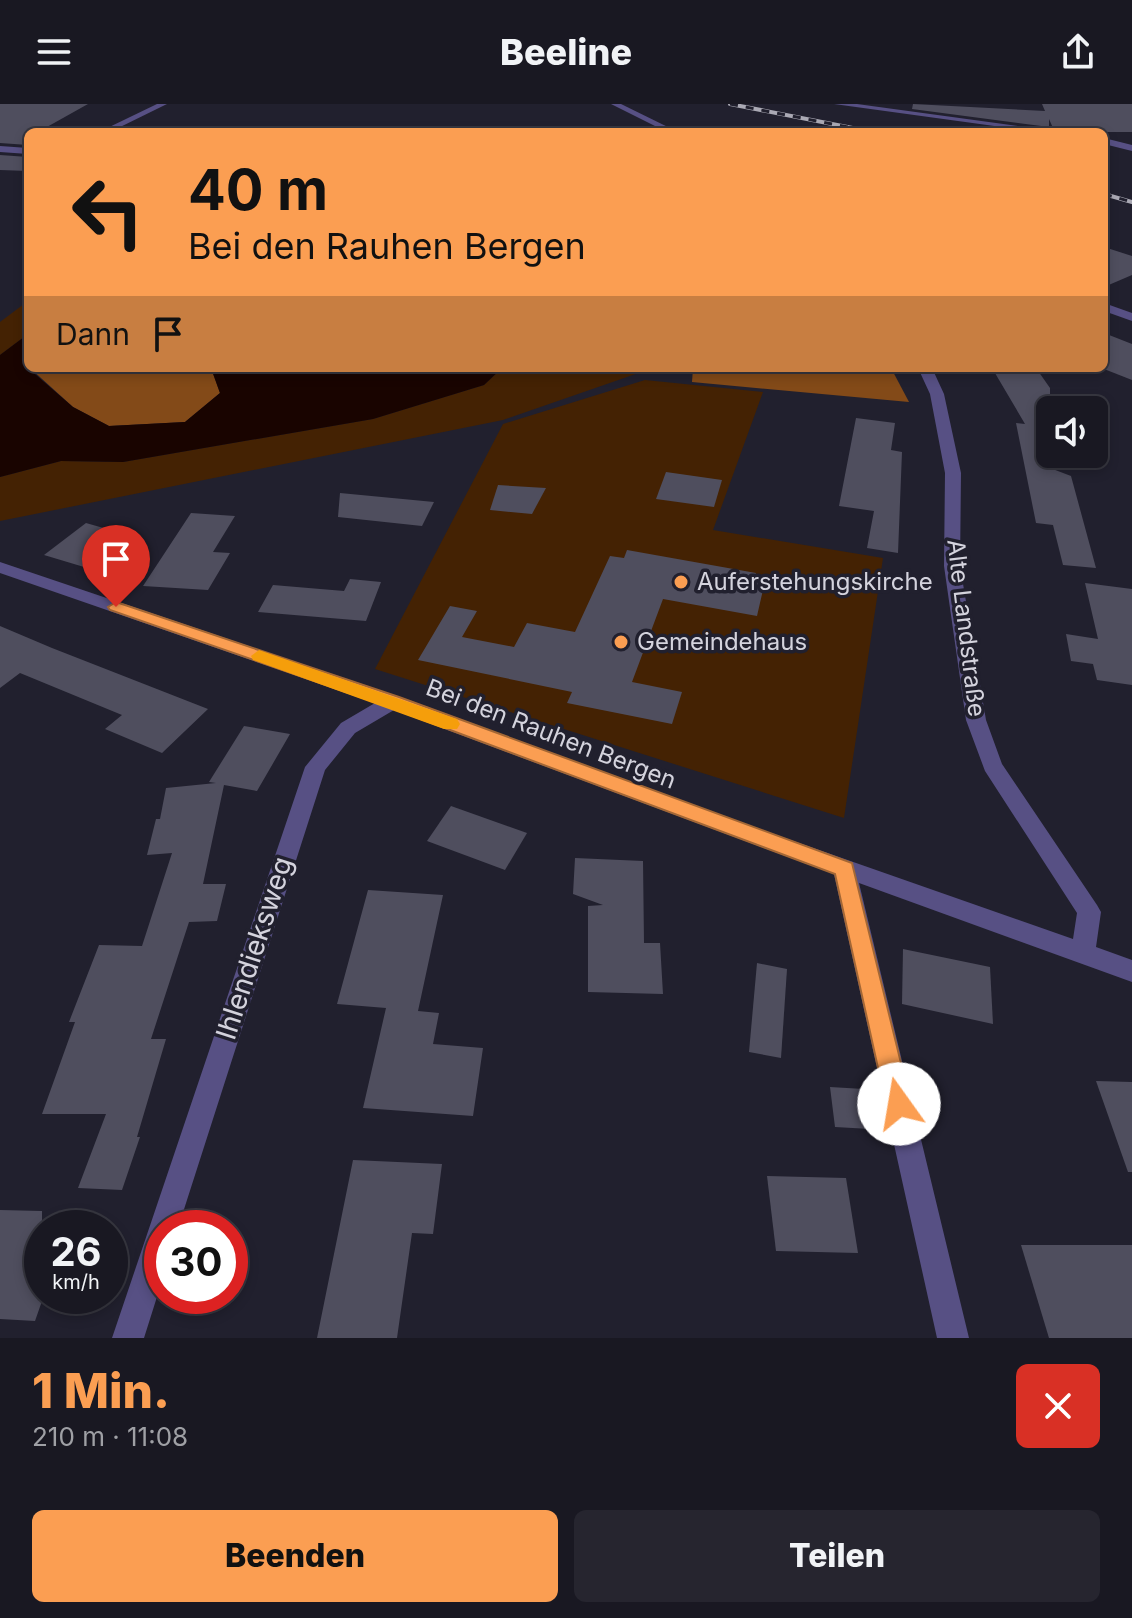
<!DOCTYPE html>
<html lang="de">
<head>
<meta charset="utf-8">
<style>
	:root { --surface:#191822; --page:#26252f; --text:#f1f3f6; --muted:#9fa0a5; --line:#373740; --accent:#fb9e52 }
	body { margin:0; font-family:Inter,sans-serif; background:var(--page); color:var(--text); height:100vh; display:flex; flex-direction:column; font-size:30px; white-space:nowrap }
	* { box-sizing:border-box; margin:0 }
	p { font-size:26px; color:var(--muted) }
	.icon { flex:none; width:44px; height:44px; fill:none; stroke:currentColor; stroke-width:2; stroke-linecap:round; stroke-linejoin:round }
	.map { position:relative; height:1234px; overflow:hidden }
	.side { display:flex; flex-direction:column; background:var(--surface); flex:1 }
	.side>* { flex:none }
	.hud { position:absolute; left:24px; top:24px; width:1084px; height:244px; border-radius:12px; box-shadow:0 4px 12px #0003,0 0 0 2px var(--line); background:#fb9e52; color:#111; overflow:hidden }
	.tools { position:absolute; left:1036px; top:292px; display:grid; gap:16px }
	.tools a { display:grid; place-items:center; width:72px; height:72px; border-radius:12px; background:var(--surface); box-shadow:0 4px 12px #0003,0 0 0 2px var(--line); font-size:40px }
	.speed { position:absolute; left:24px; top:1106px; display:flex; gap:16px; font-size:40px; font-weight:700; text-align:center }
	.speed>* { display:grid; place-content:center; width:104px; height:104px; border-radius:50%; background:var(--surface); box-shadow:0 4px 12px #0003,0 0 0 2px var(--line); line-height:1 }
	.speed small { font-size:20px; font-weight:400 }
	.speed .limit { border:12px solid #d22; background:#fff; color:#111 }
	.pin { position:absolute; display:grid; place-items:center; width:68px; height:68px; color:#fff; margin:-82px -34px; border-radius:50% 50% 50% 0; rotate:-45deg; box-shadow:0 0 8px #0007 }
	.pin .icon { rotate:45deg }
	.me { position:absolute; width:88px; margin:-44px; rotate:347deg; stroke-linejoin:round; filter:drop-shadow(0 0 6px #0008) }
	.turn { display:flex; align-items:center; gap:28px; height:168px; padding:0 32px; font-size:36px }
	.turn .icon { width:104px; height:104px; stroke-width:2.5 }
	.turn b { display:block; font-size:56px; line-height:68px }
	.then { display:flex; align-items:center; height:76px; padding:0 32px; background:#0003; gap:16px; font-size:30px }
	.round { display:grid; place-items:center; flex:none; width:84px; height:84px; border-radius:12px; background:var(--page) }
	.summary { display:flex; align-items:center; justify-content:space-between; height:136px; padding:0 32px }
	h1 { font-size:48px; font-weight:800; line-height:60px; color:var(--accent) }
	.button { display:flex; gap:16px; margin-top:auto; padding:16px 32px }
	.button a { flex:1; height:92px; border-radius:12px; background:var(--accent); color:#111; font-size:32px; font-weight:800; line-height:92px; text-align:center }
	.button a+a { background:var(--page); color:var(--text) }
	header { display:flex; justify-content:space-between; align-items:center; height:104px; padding:0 32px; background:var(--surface); font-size:36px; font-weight:800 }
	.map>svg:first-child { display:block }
</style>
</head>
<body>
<header><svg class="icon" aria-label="menu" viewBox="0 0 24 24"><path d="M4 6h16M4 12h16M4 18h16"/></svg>Beeline<svg class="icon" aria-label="share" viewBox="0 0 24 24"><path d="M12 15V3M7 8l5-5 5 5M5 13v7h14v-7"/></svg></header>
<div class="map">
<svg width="1132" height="1234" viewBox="0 0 1132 1234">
	<rect width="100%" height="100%" fill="#21202e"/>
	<g fill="#442203">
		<polygon points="28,197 28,230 0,251 0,218"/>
		<polygon points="502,264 653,264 503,316 0,417 0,373 61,357 123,358 373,315 484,281"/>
		<polygon points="645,276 763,288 713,426 883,454 844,714 375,565 503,320"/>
	</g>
	<g fill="#834a18">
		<polygon points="30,264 211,264 220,289 185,318 109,322 73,303"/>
		<polygon points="693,264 891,264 909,298 692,278"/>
	</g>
	<polygon fill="#190400" points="28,230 28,264 73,303 109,322 185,318 220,289 211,264 502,264 484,281 373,315 123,358 61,357 0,373 0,251"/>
	<g fill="#4f4e5e">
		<polygon points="0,0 88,0 38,28 28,28 28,41 0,39"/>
		<polygon points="913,0 1045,7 1042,0 1132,0 1132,28 1065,28 1053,24 1049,15 1049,23 912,5"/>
		<polygon points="0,51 28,53 28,67 0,66"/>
		<polygon points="1104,143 1132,152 1132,171 1104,183"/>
		<polygon points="1104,229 1132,240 1132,276 1104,265"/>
		<polygon points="992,264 1036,264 1050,284 1050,364 1071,372 1096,464 1063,461 1053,421 1036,419 1016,319 1025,320"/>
		<polygon points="856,314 895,319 891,346 902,348 898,449 867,444 874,407 839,402"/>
		<polygon points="666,368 722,376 714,403 656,395"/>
		<polygon points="498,381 546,384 532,410 490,406"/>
		<polygon points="340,389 434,398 422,422 338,413"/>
		<polygon points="191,409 235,412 213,448 230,449 208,486 143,482"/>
		<polygon points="86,419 135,433 94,466 44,451"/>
		<polygon points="627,446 756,469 754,475 765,477 757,512 663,495 632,578 682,588 672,620 567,599 572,588 418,556 450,502 477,507 462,533 514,543 527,519 575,528 610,452 624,454"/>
		<polygon points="350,475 381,478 366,517 258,508 273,481 344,487"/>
		<polygon points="1085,479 1132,485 1132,581 1097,576 1093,560 1071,557 1066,530 1098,535"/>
		<polygon points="0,522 52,544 208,605 162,649 105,625 122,611 20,569 0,584"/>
		<polygon points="244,622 290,630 257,687 224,681 203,780 226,780 217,817 189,818 151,935 166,935 137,1033 140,1033 122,1086 78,1084 106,1010 42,1010 75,918 69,918 99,841 142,842 172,749 147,751 156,715 160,715 166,684 216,679 209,678"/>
		<polygon points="451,702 527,729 505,766 427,737"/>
		<polygon points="575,754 643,757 644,839 660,839 663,890 588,888 588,802 603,801 573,790"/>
		<polygon points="368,786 443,791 418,907 439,909 433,940 483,944 473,1012 363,1004 386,904 337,900"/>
		<polygon points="903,845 990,863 993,920 902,900"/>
		<polygon points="757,859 787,865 781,954 749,948"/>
		<polygon points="1096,977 1132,978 1132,1068 1128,1068"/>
		<polygon points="830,983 864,985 870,1025 835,1023"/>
		<polygon points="353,1056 442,1060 433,1130 412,1129 397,1234 317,1234"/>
		<polygon points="767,1072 846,1074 858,1149 776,1147"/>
		<polygon points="0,1106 42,1107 42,1197 35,1217 0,1215"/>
		<polygon points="1021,1141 1132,1141 1132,1234 1049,1234"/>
	</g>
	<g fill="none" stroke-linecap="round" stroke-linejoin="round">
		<g fill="#575084" fill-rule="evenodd">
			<polygon points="157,0 167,0 110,28 99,28"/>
			<polygon points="611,0 621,0 678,28 667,28"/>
			<polygon points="834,0 857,0 1062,28 1038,28"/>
			<polygon points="1104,34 1132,41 1132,47 1104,40"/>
			<polygon points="0,42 28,44 28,50 0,48"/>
			<polygon points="1104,199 1132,209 1132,217 1104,207"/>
			<polygon points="918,264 932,264 944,290 961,369 960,462 986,616 1002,660 1097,801 1101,808 1096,843 1132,856 1132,878 859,779 969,1234 937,1234 834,770 394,606 355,629 325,666 178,1124 162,1124 162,1177 144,1234 112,1234 305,663 341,619 375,599 0,469 0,458 399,593 696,703 1073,835 1077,809 985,667 966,616 944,462 945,369 930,290"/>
		</g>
		<g stroke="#aaa9b4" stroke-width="4">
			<g id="rail">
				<polyline points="730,0 873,28"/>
				<polyline points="1104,90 1132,98"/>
			</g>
		</g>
		<use href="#rail" stroke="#21202e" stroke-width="3" stroke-dasharray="8" stroke-linecap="butt"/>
	</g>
	<polygon fill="#fb9e52" stroke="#a36735" stroke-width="2" points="116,498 399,593 852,759 911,1000 907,1008 899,1012 890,1008 886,1000 835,770 386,602 110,506 108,503"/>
	<polygon fill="#f59e0b" points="259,546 457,615 460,620 457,625 444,625 253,556 251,552"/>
	<g fill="#fb9e52" stroke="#21202e" stroke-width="3">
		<circle cx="681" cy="478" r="8"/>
		<circle cx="621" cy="538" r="8"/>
	</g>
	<g text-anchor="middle" stroke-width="7" stroke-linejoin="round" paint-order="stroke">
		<g font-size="24" fill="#d4d3dd" stroke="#21202e" text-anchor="start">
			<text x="697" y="486">Auferstehungskirche</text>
			<text x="637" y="546">Gemeindehaus</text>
		</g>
		<g font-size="24" fill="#d4d3dd" stroke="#21202e">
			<text transform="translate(966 524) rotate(83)" y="8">Alte Landstraße</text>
			<text transform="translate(551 630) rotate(21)" y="8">Bei den Rauhen Bergen</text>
		</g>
		<g font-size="28" fill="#d4d3dd" stroke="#21202e">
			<text transform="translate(254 844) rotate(-72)" y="10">Ihlendieksweg</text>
		</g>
	</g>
</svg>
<div class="tools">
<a><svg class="icon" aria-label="sound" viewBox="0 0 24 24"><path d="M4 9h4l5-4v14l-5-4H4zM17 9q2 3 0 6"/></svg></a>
</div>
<div class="speed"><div>26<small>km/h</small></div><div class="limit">30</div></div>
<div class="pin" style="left:116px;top:503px;background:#d93025"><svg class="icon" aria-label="arrive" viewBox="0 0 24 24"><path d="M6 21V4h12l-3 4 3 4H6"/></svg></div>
<svg class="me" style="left:899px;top:1000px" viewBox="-20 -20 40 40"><circle r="19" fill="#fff"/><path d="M0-13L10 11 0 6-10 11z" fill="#fb9e52"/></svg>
<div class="hud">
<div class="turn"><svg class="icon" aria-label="left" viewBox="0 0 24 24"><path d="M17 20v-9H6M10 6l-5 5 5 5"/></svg><div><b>40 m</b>Bei den Rauhen Bergen</div></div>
<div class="then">Dann<svg class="icon" aria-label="arrive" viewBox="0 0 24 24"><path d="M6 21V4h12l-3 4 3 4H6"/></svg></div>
</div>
</div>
<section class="side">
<div class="summary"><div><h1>1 Min.</h1><p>210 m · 11:08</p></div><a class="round" style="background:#d93025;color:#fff"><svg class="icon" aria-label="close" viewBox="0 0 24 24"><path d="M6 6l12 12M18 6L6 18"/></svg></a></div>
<div class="button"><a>Beenden</a><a>Teilen</a></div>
</section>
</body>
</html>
